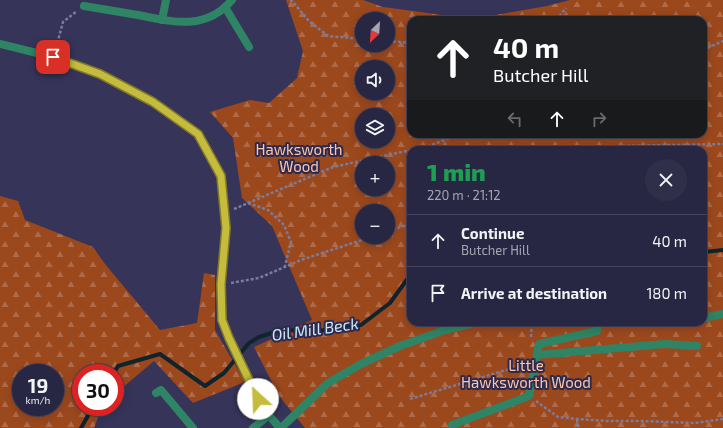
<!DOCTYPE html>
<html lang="en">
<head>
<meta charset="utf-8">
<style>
	:root { --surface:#282743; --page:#302f4a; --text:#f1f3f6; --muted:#a5a5b2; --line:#44445c }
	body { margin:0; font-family:"Exo 2",sans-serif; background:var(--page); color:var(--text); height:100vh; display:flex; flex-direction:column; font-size:15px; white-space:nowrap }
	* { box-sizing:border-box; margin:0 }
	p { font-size:13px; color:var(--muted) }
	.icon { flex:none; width:22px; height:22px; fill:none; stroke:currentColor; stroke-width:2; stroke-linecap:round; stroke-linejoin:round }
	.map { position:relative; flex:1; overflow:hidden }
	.side { position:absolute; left:407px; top:146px; width:300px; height:180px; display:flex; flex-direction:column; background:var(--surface); border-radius:12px; box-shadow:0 2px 10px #0003,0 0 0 1px var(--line) }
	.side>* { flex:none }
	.top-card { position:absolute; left:407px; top:16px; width:300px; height:122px; border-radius:12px; box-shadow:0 2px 10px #0003,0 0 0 1px var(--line); background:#202124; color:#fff; overflow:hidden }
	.needle { width:26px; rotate:205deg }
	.fabs { position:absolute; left:355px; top:12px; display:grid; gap:8px }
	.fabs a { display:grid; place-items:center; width:40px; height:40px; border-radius:50%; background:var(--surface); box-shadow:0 2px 10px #0003,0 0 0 1px var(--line); font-size:20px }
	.speed { position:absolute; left:12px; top:364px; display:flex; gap:8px; font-size:20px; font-weight:700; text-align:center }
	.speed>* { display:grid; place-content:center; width:52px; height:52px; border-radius:50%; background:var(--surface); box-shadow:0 2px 10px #0003,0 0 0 1px var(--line); line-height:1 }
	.speed small { font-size:10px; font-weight:400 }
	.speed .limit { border:6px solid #d22; background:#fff; color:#111 }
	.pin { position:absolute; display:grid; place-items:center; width:34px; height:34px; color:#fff; margin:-17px; border-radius:8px; box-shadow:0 2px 6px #0006 }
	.me { position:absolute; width:44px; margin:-22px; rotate:335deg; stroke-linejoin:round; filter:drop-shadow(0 0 3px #0008) }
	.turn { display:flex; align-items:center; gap:14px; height:84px; padding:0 20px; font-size:18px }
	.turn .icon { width:52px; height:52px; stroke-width:2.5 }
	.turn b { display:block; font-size:28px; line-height:34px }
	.lanes { display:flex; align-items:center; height:38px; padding:0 20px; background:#0003; justify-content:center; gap:20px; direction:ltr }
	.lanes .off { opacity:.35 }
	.round { display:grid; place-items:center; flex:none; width:42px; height:42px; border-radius:21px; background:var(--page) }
	.head { display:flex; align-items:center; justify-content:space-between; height:68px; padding:0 20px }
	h1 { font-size:24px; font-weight:800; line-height:30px; color:#1e9e55 }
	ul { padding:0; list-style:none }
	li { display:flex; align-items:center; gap:12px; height:52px; padding:0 20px; border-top:1px solid var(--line) }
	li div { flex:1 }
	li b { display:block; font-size:15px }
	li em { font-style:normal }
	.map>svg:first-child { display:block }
</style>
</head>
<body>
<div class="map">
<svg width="723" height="428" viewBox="0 0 723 428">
	<defs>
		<pattern id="forest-firs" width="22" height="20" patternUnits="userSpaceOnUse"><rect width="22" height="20" fill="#9c481d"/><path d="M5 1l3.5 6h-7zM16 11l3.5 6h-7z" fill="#ae6a49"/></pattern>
	</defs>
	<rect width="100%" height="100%" fill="#363459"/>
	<g fill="url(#forest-firs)" fill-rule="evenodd">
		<path d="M286 0H363L383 7 472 19 547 6 570 0H723V428H305L279 396 254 347 312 320 272 226 242 198 233 138 210 112 250 100 269 103 297 78 303 51ZM362 19H388V45H362ZM411 20H703V134H411ZM362 67H388V93H362ZM362 115H388V141H362ZM411 150H703V322H411ZM362 163H388V189H362ZM362 211H388V237H362Z"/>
		<path d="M0 196 18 201 25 220 93 247 105 264 160 330 197 323 204 273 215 275V330L245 382 193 403 154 361 115 394V373H81V407H102L94 428H0ZM21 373H55V407H21Z"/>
	</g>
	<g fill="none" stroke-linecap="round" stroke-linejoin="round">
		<g stroke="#0f242c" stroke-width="4">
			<polyline points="703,253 704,252 723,250"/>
			<polyline points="114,373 118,366 160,354 205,386 224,373 249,343 259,337 281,330 318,331 361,325 390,303 411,274"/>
			<polyline points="81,428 93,407"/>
		</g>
		<g stroke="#7c7b9a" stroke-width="2.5" stroke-dasharray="3 2" stroke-linecap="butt">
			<polyline points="290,0 292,1 309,21 328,36 362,39"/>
			<polyline points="556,20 566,8"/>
			<polyline points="388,41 411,43"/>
			<polyline points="56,48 63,22 77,11"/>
			<polyline points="703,50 723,41"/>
			<polyline points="413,150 427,147 459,134"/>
			<polyline points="608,150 619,146 723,144"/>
			<polyline points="248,203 268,210 284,225 291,242 285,266"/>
			<polyline points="234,209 333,167 411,150"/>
			<polyline points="388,231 411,224"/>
			<polyline points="231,283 259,278 301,260 371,237"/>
			<polyline points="531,337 532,322"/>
			<polyline points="410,399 526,364"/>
			<polyline points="536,401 558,417 577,419 607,421 642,421 695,423 723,419"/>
			<polyline points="577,419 578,428"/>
		</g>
		<g stroke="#2e8465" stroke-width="8">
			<polyline points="537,355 665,344 697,346"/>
			<polyline points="156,393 161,390 193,428"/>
			<polyline points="452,425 529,396 539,344 597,331 598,322"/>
			<polyline points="253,428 268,416"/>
		</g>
		<g stroke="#2e8465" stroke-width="8">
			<path d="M84 6C102 9 120 12 138 15 173 22 206 31 232 0"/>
			<polyline points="225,7 249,47"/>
			<polyline points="162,20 166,0"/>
			<polyline points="0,44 53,57 100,74 153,102 198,134 221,176 226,228 221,284 222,320 229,338 264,410 280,428"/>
			<polyline points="703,318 723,314"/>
			<polyline points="281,428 328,383 361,364 400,346 445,330 479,322"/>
		</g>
	</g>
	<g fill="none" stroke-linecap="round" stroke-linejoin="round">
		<g stroke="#807a28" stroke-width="10">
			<polyline id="route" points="53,57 100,74 153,102 198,134 221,176 226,228 221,284 222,320 229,338 258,399"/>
		</g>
		<use href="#route" stroke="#c5bc3d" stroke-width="7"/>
	</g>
	<g text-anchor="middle" stroke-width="4" stroke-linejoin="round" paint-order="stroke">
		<g font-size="15" fill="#ffc6ac" stroke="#2d2a4d">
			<text x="299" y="155">Hawksworth<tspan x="299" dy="17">Wood</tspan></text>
			<text x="526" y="371">Little<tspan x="526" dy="17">Hawksworth Wood</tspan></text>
		</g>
		<g font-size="16" font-style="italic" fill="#cae9f6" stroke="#2d2a4d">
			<text transform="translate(315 329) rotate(-8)" y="6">Oil Mill Beck</text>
		</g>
	</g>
</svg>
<div class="fabs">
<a><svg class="needle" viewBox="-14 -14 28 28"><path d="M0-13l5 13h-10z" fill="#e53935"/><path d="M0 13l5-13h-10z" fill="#a5a5b2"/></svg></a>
<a><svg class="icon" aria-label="sound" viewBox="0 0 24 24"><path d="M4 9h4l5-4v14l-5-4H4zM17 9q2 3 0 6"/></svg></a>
<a><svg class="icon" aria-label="layers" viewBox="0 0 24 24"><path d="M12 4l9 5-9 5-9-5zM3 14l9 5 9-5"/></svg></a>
<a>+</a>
<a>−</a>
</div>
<div class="speed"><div>19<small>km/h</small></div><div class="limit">30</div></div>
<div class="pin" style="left:53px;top:57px;background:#d93025"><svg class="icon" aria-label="arrive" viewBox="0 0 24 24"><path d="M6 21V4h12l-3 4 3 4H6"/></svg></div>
<svg class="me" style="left:258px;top:399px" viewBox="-20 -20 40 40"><circle r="19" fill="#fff"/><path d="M0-13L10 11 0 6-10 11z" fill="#c5bc3d"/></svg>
<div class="top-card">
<div class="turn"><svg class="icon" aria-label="ahead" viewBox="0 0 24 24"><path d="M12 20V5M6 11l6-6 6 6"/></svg><div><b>40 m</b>Butcher Hill</div></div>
<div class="lanes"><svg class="icon off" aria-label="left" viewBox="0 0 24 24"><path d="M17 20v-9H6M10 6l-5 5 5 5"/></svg><svg class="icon" aria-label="ahead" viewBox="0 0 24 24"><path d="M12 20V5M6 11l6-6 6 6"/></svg><svg class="icon off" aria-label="right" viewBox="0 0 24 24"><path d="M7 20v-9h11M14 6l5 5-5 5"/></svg></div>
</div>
<section class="side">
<div class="head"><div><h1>1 min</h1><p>220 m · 21:12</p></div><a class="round"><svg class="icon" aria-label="close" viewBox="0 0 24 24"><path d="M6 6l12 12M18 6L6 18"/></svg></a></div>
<ul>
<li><svg class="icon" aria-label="ahead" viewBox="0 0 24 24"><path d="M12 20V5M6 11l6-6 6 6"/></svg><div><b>Continue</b><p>Butcher Hill</p></div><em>40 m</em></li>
<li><svg class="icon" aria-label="arrive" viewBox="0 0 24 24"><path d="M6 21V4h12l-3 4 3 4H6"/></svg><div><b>Arrive at destination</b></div><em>180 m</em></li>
</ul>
</section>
</div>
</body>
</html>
